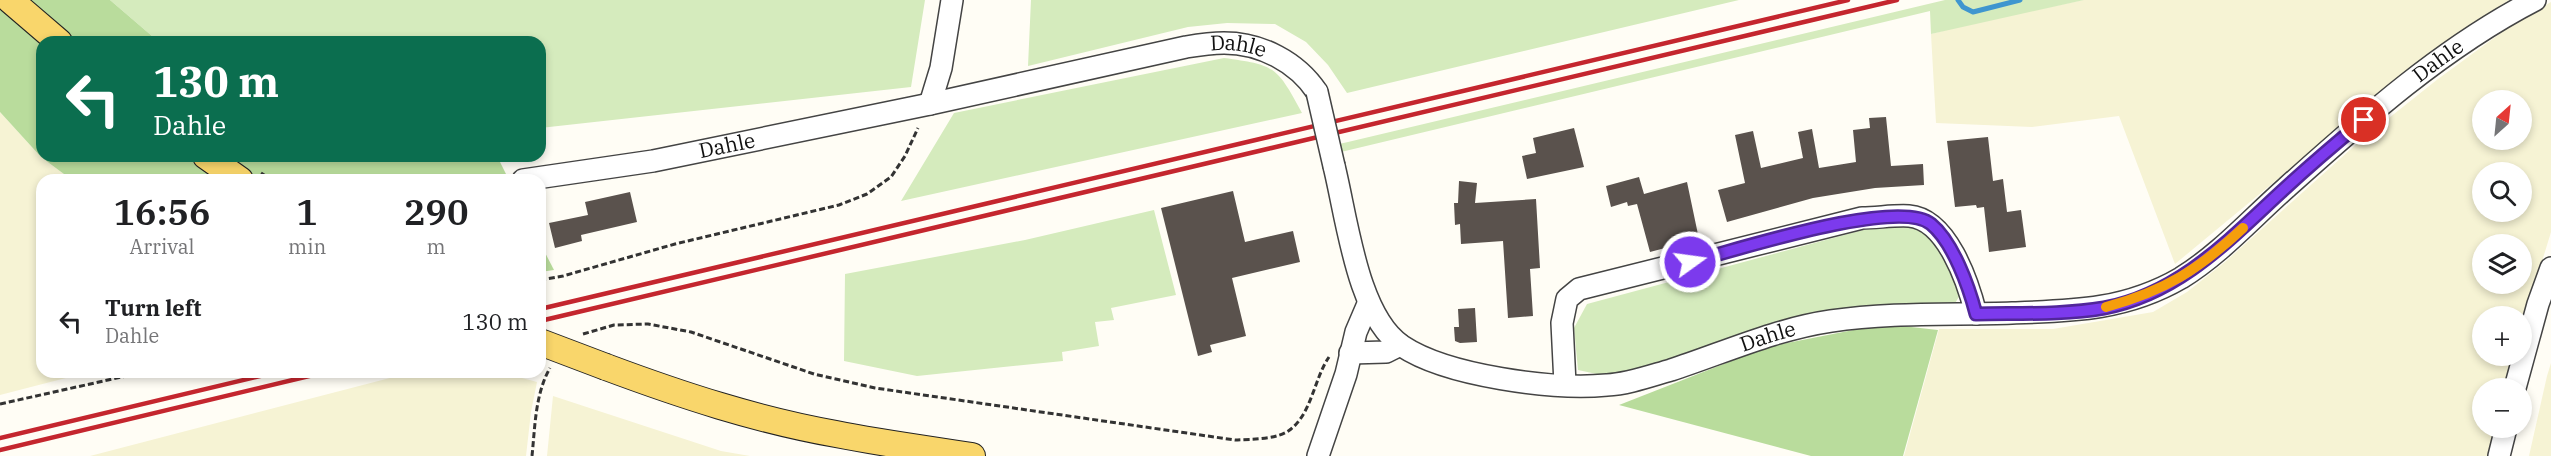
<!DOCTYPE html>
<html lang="en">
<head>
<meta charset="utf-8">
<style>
	:root { --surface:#fff; --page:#f2f2f2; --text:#202124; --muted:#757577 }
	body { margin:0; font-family:"IBM Plex Serif",serif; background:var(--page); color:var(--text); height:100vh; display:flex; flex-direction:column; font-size:22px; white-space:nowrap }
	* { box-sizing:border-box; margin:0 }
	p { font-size:20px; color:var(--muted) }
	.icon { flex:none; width:33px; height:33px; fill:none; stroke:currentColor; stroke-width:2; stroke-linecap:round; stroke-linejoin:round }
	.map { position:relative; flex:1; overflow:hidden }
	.details { position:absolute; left:36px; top:174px; width:510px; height:204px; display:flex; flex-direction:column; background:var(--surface); border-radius:18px; box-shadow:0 3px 9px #0003 }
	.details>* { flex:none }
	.hud { position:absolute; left:36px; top:36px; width:510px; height:126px; border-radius:18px; box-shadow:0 3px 9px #0003; background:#0b6e4f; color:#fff; overflow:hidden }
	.needle { width:39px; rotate:27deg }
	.buttons { position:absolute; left:2472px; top:90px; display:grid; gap:12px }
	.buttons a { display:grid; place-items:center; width:60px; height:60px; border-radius:50%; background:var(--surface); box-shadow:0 3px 9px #0003; font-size:30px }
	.pin { position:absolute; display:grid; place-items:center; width:51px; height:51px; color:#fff; margin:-26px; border:3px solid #fff; border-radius:50%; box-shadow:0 2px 6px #0007 }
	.me { position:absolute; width:66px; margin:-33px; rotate:76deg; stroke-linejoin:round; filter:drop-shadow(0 0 4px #0008) }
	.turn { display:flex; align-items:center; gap:21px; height:126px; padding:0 18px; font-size:27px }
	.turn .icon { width:78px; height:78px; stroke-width:2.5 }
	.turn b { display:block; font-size:42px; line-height:51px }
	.eta { display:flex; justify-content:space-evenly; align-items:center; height:102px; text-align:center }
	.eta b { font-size:36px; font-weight:600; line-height:42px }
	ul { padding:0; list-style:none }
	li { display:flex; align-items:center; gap:18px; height:90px; padding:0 18px }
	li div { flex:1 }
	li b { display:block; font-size:22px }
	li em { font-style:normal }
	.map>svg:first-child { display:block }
</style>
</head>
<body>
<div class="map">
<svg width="2551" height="456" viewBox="0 0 2551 456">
	<rect width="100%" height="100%" fill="#fffdf5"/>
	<g fill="#f6f3d4" fill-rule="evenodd">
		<polygon points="2083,0 2509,0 2431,52 2175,264 2119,116 2032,127 1936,123 1931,34 1973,23"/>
		<path d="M2551 2V232L2522 327V316H2482V356H2514L2506 388H2482V428H2496L2489 456H1904L1939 329H2053L2153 312 2187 292 2225 262 2360 141 2438 79 2509 27ZM2482 100H2522V140H2482ZM2482 172H2522V212H2482ZM2482 244H2522V284H2482Z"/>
		<polygon points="0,112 41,157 72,180 42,180 42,372 89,372 0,395"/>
		<polygon points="2551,363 2551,456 2529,456 2547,376"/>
		<polygon points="413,372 499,372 537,382 531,412 526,456 90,456"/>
		<polygon points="553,396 721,451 750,456 547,456"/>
	</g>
	<g fill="#d5ebbd">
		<polygon points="110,0 925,0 911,87 540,128 540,42 159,42"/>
		<polygon points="1031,0 1739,0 1347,93 1328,65 1306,42 1275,24 1227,23 1188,27 1028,66"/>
		<polygon points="1945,0 2084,0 1931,34 1930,11 1341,152 1339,144 1348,142"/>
		<path d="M1224 58C1276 65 1277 67 1302 113L901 201 954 113Z"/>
		<polygon points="1154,210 1176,295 1111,308 1114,320 1095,322 1099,346 1062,352 1063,361 917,376 844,361 845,274 1025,240"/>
		<polygon points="1911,224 1935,240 1960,295 1954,305 1824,315 1760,327 1645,368 1606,376 1578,370 1574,328 1587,304 1863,230"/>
	</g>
	<g fill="#b9dc9c">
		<polygon points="0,0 110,0 159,42 42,42 42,156 497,156 509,180 72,180 41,157 0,112"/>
		<polygon points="540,243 554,270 540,272"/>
		<polygon points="1884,324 1938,330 1903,456 1811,456 1619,405 1767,347"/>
	</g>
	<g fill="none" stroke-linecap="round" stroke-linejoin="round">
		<polyline stroke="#3f96cf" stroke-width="5" points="1958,0 1963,7 1973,12 2020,0"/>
	</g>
	<g fill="#5a524d">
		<polygon points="1886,117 1891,166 1923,164 1924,185 1875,188 1813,198 1727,222 1718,190 1745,183 1735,135 1753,131 1761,168 1803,158 1798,132 1812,129 1819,168 1856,162 1853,130 1870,128 1869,118"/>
		<polygon points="1574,128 1584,167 1527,179 1522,156 1536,153 1533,138"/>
		<polygon points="1988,137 1993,181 2003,179 2007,212 2021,210 2026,247 1989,252 1984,207 1977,208 1976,205 1955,207 1947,141"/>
		<polygon points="1639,177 1644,194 1687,182 1700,244 1666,252 1665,248 1650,252 1637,204 1628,206 1627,202 1611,207 1606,186"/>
		<polygon points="1459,181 1477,183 1475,203 1536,199 1540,268 1530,269 1533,316 1508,318 1503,241 1461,244 1460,224 1455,225 1454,203 1458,203"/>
		<polygon points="1233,191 1245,242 1293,231 1300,262 1232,278 1246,336 1210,345 1212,352 1198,356 1161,208"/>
		<polygon points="630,192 637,222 581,235 582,241 555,248 549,223 588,215 585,202"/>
		<polygon points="1475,308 1477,342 1460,343 1455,341 1454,327 1459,327 1458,309"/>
	</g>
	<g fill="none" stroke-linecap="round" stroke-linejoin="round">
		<g stroke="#444" stroke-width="24">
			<g id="minor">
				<polyline points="930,104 941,68 952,0"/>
				<path id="s1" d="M1334 166C1347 218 1357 316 1402 346 1447 376 1553 390 1607 385 1628 384 1650 376 1671 370 1723 353 1776 329 1831 321 1890 312 1952 315 2012 313 2074 311 2126 310 2181 278 2220 254 2251 219 2286 188 2363 119 2442 48 2535 0"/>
				<path id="s2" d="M523 180 653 161 930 104 1186 47C1198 45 1212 43 1224 43 1261 43 1297 62 1317 92"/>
				<polyline points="1350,353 1386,352 1400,345"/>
				<path d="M1565 384 1562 323 1567 299 1579 289 1862 218C1877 218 1894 215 1909 216 1947 219 1968 282 1976 314"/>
				<polyline points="2515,388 2538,304 2551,268"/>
				<polyline points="1318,456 1346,374 1356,332 1368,304"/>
				<polyline points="2499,456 2506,428"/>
			</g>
		</g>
		<g stroke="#222" stroke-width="28">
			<g id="major">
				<polyline points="10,0 59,42"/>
				<polyline points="206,156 240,180"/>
				<path d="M606 367C681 395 757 420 836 434 881 443 927 449 972 456"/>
			</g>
		</g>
		<g stroke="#333" stroke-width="3" stroke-dasharray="6 3" stroke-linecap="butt">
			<polyline points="261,173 272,180"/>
			<polyline points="540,280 563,276 675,244 839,205 867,194 891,177 905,156 918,128"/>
			<path d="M583 334 614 325 648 324 691 332 814 374 875 388 1235 440C1252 439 1278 440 1291 429 1312 412 1314 379 1329 357"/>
			<polyline points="0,404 144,372"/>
			<path d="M532 456C535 428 535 394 550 368"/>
		</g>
		<use href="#minor" stroke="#fff" stroke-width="21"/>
		<use href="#major" stroke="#f9d66b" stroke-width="26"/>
		<g stroke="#c4262e" stroke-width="4.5">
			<polyline points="540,309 1848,0"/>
			<polyline points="540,321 1897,0"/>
			<polyline points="0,438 277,372"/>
			<polyline points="0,450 326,372"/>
		</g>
		<g stroke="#444" stroke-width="24" stroke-linecap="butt">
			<polyline id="minor-bridge" points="1317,92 1334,166"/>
		</g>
		<g stroke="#222" stroke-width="28" stroke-linecap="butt">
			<polyline id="major-bridge" points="540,342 606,367"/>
		</g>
		<use href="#minor-bridge" stroke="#fff" stroke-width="21"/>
		<use href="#major-bridge" stroke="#f9d66b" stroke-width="26"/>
	</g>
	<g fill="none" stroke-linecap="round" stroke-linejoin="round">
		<g stroke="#51269a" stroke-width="15">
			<path id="route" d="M1690 262C1734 251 1898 197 1931 224 1953 242 1969 287 1976 314 2018 313 2063 315 2104 308 2178 294 2228 241 2281 192 2308 167 2336 143 2364 120"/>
		</g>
		<use href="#route" stroke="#7c3aed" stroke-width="10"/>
		<path stroke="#f59e0b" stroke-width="10" d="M2106 307C2165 291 2198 270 2243 228"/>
	</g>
	<g text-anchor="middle" stroke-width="6" stroke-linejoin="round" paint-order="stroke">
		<g font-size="21" fill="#111" stroke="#fff">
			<text dy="7" stroke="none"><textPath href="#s2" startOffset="729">Dahle</textPath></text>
			<text dy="7" stroke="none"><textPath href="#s1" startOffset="1334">Dahle</textPath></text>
			<text dy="7" stroke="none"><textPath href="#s2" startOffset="207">Dahle</textPath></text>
			<text dy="7" stroke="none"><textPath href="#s1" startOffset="576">Dahle</textPath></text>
		</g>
	</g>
</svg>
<div class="buttons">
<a><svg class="needle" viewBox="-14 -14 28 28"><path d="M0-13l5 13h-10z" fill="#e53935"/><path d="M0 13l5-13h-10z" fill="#757577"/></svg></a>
<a><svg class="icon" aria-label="search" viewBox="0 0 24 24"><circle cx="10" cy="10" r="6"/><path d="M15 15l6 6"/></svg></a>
<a><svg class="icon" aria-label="layers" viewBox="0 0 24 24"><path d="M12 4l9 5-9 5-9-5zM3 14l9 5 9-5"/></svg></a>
<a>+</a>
<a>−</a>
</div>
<div class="pin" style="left:2364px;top:120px;background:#d93025"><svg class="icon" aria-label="arrive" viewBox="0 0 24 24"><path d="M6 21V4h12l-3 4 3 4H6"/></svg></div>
<svg class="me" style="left:1690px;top:262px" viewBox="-20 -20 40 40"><circle r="17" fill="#7c3aed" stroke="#fff" stroke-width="3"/><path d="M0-11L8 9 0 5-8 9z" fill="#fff"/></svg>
<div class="hud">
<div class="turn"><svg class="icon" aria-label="left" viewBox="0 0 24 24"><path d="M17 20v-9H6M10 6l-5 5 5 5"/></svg><div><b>130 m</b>Dahle</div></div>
</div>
<section class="details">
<div class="eta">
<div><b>16:56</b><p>Arrival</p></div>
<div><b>1</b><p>min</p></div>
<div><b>290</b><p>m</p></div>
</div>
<ul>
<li><svg class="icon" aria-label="left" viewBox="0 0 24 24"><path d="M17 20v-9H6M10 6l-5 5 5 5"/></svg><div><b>Turn left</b><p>Dahle</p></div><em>130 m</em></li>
</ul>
</section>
</div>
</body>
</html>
